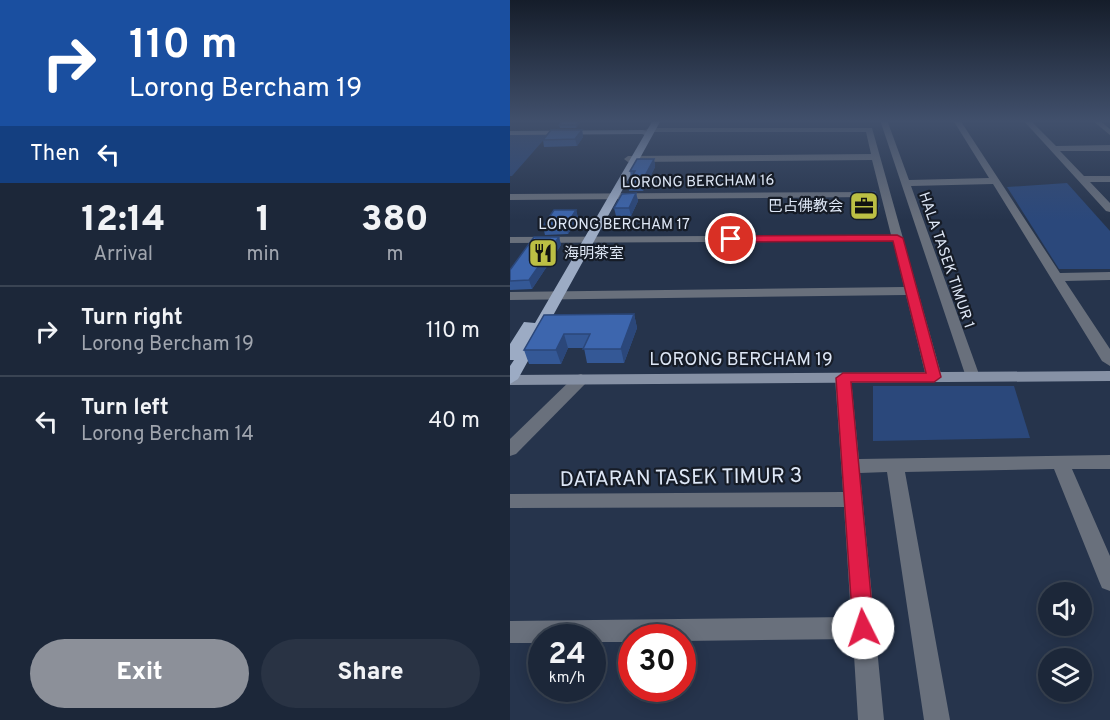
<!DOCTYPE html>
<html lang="en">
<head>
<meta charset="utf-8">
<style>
	:root { --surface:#1c2739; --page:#293344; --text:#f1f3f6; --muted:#a0a5ae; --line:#3a4453; --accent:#8c9099 }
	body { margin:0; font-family:Overpass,"Noto Sans SC",sans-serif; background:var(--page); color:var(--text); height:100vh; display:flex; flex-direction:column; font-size:22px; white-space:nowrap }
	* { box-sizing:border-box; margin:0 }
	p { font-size:20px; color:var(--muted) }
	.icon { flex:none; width:33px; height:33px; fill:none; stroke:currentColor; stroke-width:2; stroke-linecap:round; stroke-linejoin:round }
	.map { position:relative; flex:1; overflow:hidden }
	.details { display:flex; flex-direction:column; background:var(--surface); width:510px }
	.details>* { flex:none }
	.top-card { background:#1a4fa0; color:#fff; overflow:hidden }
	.buttons { position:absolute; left:528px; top:582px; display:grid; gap:12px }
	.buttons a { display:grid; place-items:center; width:54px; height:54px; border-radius:50%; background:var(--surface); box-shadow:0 3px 15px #0003,0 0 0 2px var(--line); font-size:30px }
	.speed { position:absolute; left:18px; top:624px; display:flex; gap:12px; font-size:30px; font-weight:700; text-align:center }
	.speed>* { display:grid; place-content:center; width:78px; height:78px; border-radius:50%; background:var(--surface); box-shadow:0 3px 15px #0003,0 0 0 2px var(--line); line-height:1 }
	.speed small { font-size:15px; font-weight:400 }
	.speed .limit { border:9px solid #d22; background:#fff; color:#111 }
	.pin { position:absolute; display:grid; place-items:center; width:51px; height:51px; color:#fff; margin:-26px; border:3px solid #fff; border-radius:50%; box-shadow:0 2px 6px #0007 }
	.me { position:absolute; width:66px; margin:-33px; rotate:356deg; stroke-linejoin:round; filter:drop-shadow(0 0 4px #0008) }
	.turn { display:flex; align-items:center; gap:21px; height:126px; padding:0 30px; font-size:27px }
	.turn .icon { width:78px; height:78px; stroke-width:2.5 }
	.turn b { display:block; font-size:42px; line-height:51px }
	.then { display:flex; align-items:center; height:57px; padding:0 30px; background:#0003; gap:12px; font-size:22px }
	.eta { display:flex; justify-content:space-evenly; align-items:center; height:102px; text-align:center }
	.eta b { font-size:36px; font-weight:800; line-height:42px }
	.action { display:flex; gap:12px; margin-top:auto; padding:12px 30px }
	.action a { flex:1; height:69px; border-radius:36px; background:var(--accent); color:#fff; font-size:24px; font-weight:800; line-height:69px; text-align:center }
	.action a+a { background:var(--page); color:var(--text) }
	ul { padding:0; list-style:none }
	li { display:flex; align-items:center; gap:18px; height:90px; padding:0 30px; border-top:2px solid var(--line) }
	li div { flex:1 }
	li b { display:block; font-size:22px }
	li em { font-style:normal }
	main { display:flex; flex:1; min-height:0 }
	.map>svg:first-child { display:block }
</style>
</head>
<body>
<main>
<section class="details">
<div class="top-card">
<div class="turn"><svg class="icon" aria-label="right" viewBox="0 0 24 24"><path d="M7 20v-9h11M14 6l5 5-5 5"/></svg><div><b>110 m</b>Lorong Bercham 19</div></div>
<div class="then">Then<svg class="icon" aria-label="left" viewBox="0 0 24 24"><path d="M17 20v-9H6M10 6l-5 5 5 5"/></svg></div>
</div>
<div class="eta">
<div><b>12:14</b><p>Arrival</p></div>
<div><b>1</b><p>min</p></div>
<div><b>380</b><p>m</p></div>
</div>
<ul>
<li><svg class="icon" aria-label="right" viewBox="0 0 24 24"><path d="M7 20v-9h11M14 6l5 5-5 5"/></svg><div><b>Turn right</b><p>Lorong Bercham 19</p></div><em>110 m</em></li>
<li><svg class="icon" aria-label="left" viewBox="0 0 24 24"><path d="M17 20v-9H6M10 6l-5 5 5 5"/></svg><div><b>Turn left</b><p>Lorong Bercham 14</p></div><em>40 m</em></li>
</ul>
<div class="action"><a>Exit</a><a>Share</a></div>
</section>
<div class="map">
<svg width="600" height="720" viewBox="0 0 600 720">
	<rect width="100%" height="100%" fill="#26344c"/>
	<g fill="#2b487b">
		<polygon points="0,135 38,135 2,176 0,176"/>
		<polygon points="557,183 600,231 600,269 549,269 497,187"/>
		<polygon points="363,386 504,386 520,438 363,441"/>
	</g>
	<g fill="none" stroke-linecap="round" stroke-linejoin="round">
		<g fill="#69707c" fill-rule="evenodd">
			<polygon points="370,120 377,120 399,180 479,178 443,120 450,120 550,273 600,272 600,280 555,281 600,349 600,366 592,361 483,184 401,186 470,377 467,380 457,380"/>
			<polygon points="513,120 520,120 546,146 600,145 600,151 550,151 574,176 600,176 600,182 580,182 600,203 600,212 596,211"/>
			<polygon points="582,120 589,120 600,129 600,135"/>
			<polygon points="141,128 362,128 432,377 429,380 419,380 416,377 396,295 0,300 0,292 394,287 383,241 0,243 0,237 381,235 362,160 118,162 114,159 118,156 361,154 356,132 141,132 133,134 129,132"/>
			<polygon points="364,192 365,194 360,197 0,200 0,194"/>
			<polygon points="333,373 341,378 349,459 600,455 600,469 562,469 600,556 600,591 592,588 589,581 544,469 395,472 440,720 414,720 377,472 350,473 374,720 348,720 343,639 172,641 172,638 122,638 122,642 82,642 82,638 32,638 32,643 0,643 0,621 341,617 334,507 0,508 0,494 333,492 325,378"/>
			<polygon points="71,374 79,379 77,382 6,454 0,456 0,439 65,376"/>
		</g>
		<g fill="#8691a5" fill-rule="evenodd">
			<polygon points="133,130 142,134 138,136 132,134 0,135 0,131"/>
			<polygon points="600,371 600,381 0,385 0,375"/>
		</g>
		<polygon fill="#9cabc4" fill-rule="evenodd" points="143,120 151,120 8,379 0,384 0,366 4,360 0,360 0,344 14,322 25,323"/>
	</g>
	<g fill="#345896">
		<polygon points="70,123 66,128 50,128 49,125"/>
		<polygon points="72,130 73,137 67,146 34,147 33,140"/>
		<polygon points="144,159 145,167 133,191 119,191 118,183 121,177 120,171"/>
		<polygon points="342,192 369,206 368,214 344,214 341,200"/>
		<polygon points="126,193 128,201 121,216 106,216 104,208"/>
		<polygon points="66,210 68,218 58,234 35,235 33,226"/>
		<polygon points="49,237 51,245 22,289 0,290 0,270"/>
		<polygon points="124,314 127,328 114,363 77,363 74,348 58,348 51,364 19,364 14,350 34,315"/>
	</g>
	<g fill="#2b477a">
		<polygon points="70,120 70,123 66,128 66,125"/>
		<polygon points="72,130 73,137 67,146 65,139"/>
		<polygon points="144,159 145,167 133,191 131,183"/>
		<polygon points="126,193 128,201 121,216 119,208"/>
		<polygon points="66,210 68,218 58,234 56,226"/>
		<polygon points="49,237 51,245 22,289 19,280"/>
		<polygon points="124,314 127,328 114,363 111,349"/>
		<polygon points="54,334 58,348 51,364 46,350"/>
	</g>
	<g fill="#3d66ae" stroke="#2b477a" stroke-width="1.5">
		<polygon points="53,120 70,120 66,125 49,125"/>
		<polygon points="41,130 72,130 65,139 33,140"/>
		<polygon points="127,159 144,159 131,183 118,183 125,171 120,171"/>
		<polygon points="342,192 365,192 369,206 344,206"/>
		<polygon points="126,193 119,208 104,208 112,194"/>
		<polygon points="44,210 66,210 56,226 33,226"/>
		<polygon points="24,237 49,237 19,280 0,281 0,270"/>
		<polygon points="124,314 111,349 73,349 80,334 54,334 46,350 14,350 34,315"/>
	</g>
	<linearGradient id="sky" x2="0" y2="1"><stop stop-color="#151d2a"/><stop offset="0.55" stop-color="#41506c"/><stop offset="1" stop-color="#41506c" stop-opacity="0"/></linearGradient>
	<rect width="600" height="220" fill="url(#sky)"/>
	<polygon fill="#e11d48" stroke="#92132f" stroke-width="1.5" points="387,235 393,238 431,377 424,382 341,382 364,628 361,635 353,638 346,635 343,628 326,378 333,373 416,373 383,241 221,242 216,239 221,236"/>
	<defs>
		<g id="office-square" transform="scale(1.5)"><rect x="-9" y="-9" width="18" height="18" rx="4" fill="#bcbf44" stroke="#161c27"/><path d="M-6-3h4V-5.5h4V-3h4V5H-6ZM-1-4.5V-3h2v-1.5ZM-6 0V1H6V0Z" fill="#111"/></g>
		<g id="restaurant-square" transform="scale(1.5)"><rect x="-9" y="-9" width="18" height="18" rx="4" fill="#bcbf44" stroke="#161c27"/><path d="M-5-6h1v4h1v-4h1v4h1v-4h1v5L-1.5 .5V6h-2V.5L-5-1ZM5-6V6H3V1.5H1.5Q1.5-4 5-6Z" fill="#111"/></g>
	</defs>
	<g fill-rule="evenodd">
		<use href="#office-square" x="354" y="206"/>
		<use href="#restaurant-square" x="33" y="253"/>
	</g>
	<g text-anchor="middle" stroke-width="4.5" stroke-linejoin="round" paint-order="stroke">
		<g font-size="15" fill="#dee7f6" stroke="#161c27">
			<text transform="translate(188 181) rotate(-1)" y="5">LORONG BERCHAM 16</text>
			<text x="104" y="229">LORONG BERCHAM 17</text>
			<text transform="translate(437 260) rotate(71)" y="5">HALA TASEK TIMUR 1</text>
		</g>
		<g font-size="15" fill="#dee7f6" stroke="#161c27" text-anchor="end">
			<text x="333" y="211">巴占佛教会</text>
			<text x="54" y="258" text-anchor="start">海明茶室</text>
		</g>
		<g font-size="18" fill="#dee7f6" stroke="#161c27">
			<text x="231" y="365">LORONG BERCHAM 19</text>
		</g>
		<g font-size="21" fill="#dee7f6" stroke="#161c27">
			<text transform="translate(171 477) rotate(-1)" y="7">DATARAN TASEK TIMUR 3</text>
		</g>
	</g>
</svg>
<div class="buttons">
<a><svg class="icon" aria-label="sound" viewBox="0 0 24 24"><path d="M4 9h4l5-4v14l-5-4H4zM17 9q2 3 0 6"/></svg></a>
<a><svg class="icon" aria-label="layers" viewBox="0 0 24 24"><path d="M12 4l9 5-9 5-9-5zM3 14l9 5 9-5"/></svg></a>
</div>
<div class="speed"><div>24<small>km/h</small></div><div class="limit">30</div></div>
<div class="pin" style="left:221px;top:239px;background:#d93025"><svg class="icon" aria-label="arrive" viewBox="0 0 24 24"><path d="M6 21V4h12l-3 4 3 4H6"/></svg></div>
<svg class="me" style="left:353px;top:628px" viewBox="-20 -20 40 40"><circle r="19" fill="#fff"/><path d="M0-13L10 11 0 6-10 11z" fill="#e11d48"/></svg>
</div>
</main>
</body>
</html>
